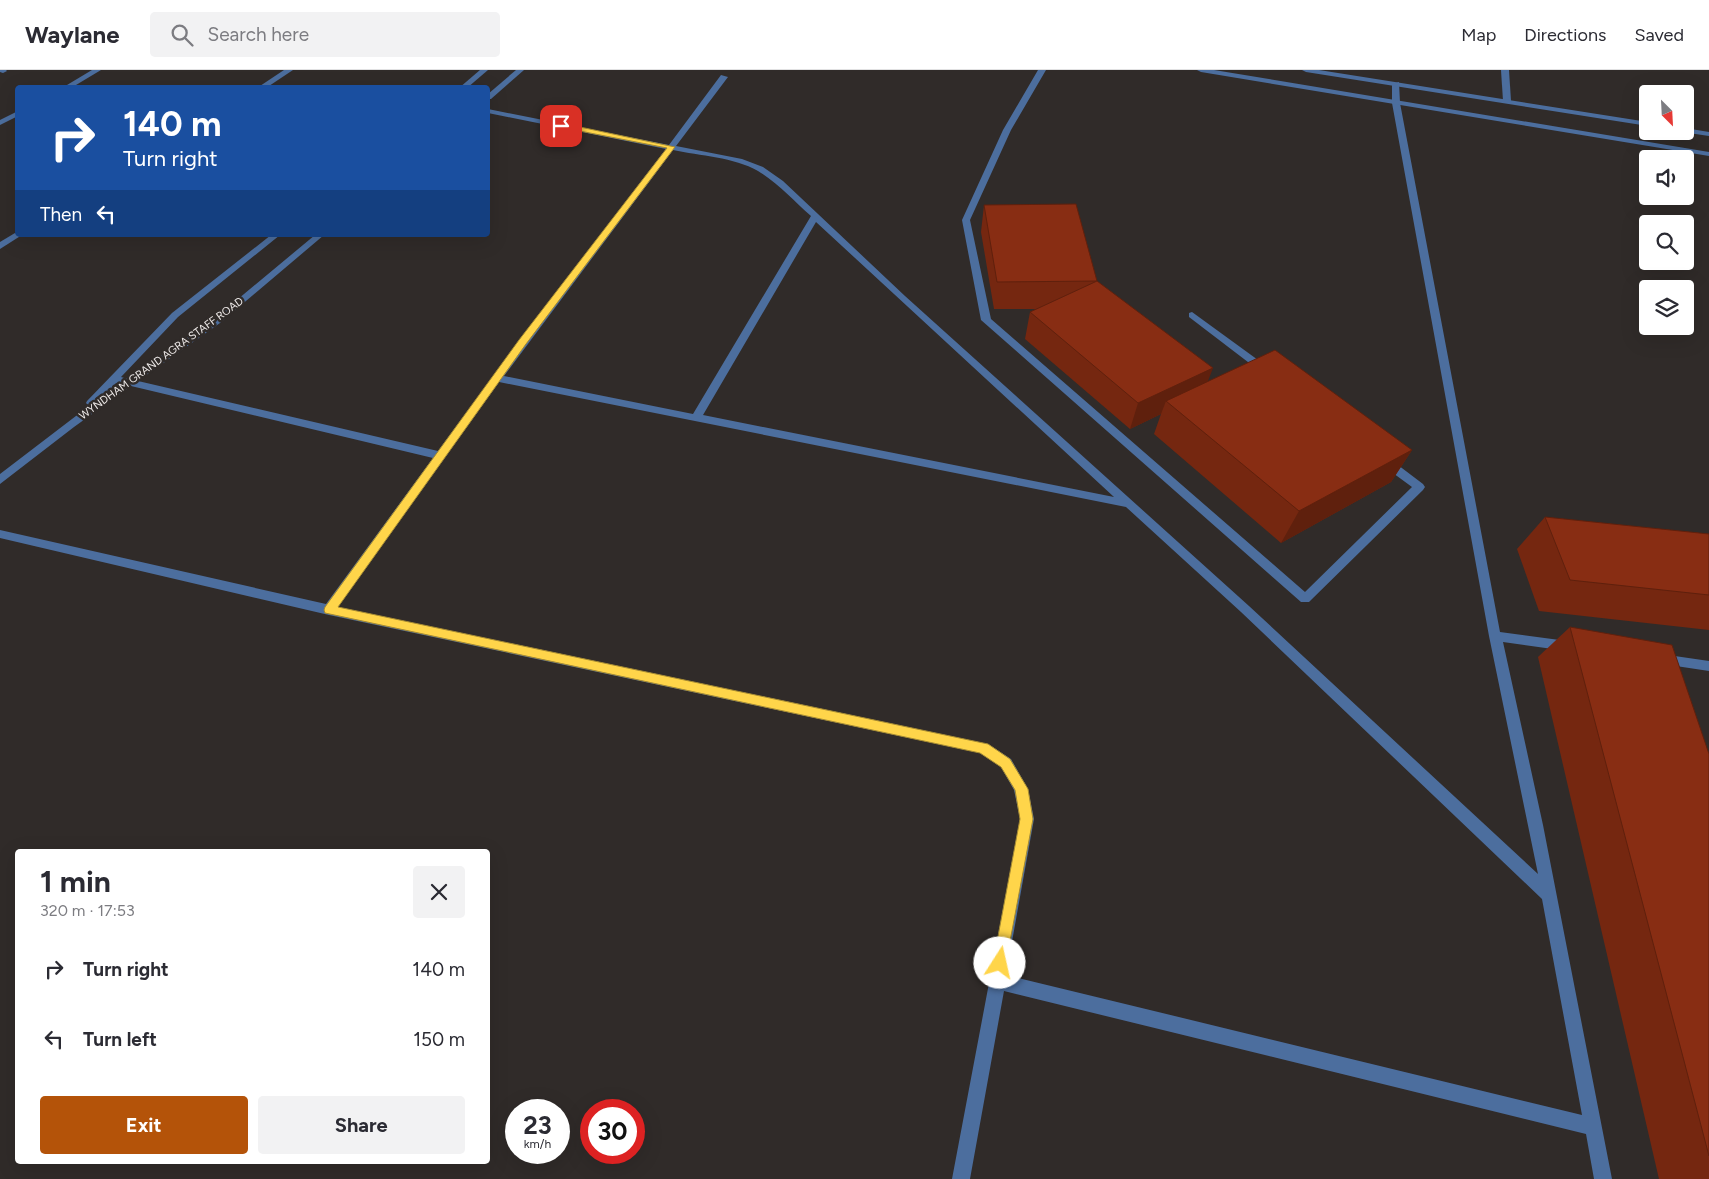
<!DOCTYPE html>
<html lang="en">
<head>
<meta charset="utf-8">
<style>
	:root { --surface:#fff; --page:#f2f2f3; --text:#2b2b33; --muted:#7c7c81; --line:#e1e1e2; --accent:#b45309 }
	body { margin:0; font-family:Figtree,sans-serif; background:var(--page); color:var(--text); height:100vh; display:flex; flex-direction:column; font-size:19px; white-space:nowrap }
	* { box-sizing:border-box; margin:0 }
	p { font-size:16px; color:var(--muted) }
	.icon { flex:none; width:28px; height:28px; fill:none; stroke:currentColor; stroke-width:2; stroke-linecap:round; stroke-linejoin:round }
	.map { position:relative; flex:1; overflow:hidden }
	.drawer { position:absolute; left:15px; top:779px; width:475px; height:315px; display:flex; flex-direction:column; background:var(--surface); border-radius:5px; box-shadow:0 5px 20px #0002 }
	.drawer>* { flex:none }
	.top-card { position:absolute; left:15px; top:15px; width:475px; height:152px; border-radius:5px; box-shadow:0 5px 20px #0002; background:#1a4fa0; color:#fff; overflow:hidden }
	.needle { width:32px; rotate:156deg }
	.fabs { position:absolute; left:1639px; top:15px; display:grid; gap:10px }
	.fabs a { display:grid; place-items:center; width:55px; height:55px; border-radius:5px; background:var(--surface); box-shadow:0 5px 20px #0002; font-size:25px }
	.speed { position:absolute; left:505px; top:1029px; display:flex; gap:10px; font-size:25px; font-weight:700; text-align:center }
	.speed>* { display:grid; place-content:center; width:65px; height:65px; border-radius:50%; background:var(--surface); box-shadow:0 5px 20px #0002; line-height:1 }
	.speed small { font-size:12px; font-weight:400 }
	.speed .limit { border:8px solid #d22; background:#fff; color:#111 }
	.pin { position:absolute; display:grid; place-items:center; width:42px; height:42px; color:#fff; margin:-21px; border-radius:10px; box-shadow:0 2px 8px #0006 }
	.me { position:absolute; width:55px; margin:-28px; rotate:10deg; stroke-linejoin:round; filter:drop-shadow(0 0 4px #0008) }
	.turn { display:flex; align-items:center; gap:18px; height:105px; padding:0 25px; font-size:22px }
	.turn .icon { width:65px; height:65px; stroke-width:2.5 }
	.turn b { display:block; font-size:35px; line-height:42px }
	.then { display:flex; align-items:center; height:48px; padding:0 25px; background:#0003; gap:10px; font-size:19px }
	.round { display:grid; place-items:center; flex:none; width:52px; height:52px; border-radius:5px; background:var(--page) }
	.overview { display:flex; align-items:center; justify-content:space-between; height:85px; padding:0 25px }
	h1 { font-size:30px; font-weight:700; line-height:38px }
	.primary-button { display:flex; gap:10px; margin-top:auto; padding:10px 25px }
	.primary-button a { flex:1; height:58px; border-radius:5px; background:var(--accent); color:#fff; font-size:20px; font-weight:700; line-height:58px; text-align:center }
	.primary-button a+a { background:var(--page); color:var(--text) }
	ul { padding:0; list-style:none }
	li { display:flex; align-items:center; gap:15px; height:70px; padding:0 25px }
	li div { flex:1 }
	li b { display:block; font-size:19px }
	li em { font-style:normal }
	header { display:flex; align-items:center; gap:30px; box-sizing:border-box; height:70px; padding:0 25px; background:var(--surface); border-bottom:1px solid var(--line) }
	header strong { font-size:24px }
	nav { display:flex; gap:28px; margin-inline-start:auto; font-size:18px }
	.search { width:350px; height:45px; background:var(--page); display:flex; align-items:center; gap:12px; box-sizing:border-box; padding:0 18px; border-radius:5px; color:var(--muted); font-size:19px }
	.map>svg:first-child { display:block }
</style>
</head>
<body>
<header>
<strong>Waylane</strong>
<div class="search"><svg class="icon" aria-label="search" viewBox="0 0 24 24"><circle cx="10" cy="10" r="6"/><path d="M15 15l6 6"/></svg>Search here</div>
<nav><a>Map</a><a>Directions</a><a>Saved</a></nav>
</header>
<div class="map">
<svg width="1709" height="1109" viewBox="0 0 1709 1109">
	<rect width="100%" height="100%" fill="#302b29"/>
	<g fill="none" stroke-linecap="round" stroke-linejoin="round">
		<g fill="#4c6e9e" fill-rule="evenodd">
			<polygon points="0,0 6,0 7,1 3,3 0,2"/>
			<polygon points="92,0 101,0 71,18 62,18"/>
			<polygon points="284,0 293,0 266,18 257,18"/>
			<polygon points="480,0 488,0 467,18 459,18"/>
			<polygon points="516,0 524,0 491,29 488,29 488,24"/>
			<polygon points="1038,0 1046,0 1011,60 970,150 991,249 1305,522 1412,417 1382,395 1381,392 1382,389 1390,389 1423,414 1425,417 1423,420 1309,532 1301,532 981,250 962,150 1003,60"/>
			<polygon points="1501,0 1509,0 1511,31 1507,33 1503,31"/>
			<path d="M721 5 728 7 676 76 742 89 763 97 783 111 905 226 1249 536 1538 804 1489 566 1392 33V14L1399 12 1400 33 1500 562 1567 571 1571 572 1573 576 1571 580 1567 581 1503 572 1543 755 1612 1109H1594L1586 1064 1004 921 970 1109H952L1020 749 1014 720 1001 697 980 683 329 545 0 468V460L326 534 433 388 131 316 74 357 0 414V404L89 336 86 333 87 331 172 243 271 165H280L178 247 121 307 128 309 214 249 315 165H324L220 253 138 311 438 381 520 270 666 79 488 43V39L669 75ZM673 80C700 86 734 87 758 101 778 113 794 131 811 146L693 344 504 306ZM816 152 1114 427 703 345ZM499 312 1126 437 1241 542 1542 829 1582 1045 1006 905 1034 749 1028 719 1011 689 988 674 338 537ZM116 313 120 314 105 325Z"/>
			<polygon points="18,41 18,46 0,55 0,50"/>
			<polygon points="15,163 22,165 0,179 0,172"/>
			<polygon points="1192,242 1269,298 1269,302 1261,302 1189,247 1189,243"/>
			<polygon points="1661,584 1709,591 1709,601 1656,593 1655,589 1656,585"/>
		</g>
		<g fill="#4c6e9e" fill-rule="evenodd">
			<polygon points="1197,0 1214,0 1709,82 1709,86 1201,2"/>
			<polygon points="1302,0 1319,0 1648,52 1648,56 1306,2"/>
			<polygon points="1685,58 1709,62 1709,66 1682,62 1685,61"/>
		</g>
	</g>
	<g fill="#752710">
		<polygon points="984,135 1097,211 1207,312 1412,380 1391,412 1281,473 1154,364 1161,344 1130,359 1025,269 1030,242 1038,239 994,239 981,162"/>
		<polygon points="1545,447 1709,464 1709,560 1539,541 1517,479"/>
		<polygon points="1570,557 1709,684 1709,1109 1659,1109 1538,587"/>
	</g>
	<g fill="#5f200d">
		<polygon points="1213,298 1203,324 1166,331 1161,344 1130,359 1138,333"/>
		<polygon points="1412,380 1391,412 1281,473 1299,441"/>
	</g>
	<g fill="#882d13" stroke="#5f200d">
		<polygon points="1076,134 1097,211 997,212 984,135"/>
		<polygon points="1097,211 1213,298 1138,333 1030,242"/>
		<polygon points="1275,280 1412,380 1299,441 1166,331"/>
		<polygon points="1545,447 1709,464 1709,525 1570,510"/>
		<polygon points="1570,557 1672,575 1709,684 1709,1086"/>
	</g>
	<polygon fill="#ffd54a" stroke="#a68a30" points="561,53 675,77 526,274 338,537 988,674 1010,689 1028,719 1033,749 1005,898 1000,900 995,898 993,893 1020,749 1015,720 1001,697 980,683 325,543 324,540 325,537 519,270 667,78 559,57 559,54"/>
	<g text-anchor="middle" stroke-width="5" stroke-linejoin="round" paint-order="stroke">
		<g font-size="11" fill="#eeeae9" stroke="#302b29">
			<text transform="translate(161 288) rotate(-36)" y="4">WYNDHAM GRAND AGRA STAFF ROAD</text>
		</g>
	</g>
</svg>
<div class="fabs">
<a><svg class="needle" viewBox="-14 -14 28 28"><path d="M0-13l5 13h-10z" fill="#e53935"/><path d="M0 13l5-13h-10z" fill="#7c7c81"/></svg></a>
<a><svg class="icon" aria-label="sound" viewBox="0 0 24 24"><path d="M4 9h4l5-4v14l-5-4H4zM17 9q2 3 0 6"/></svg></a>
<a><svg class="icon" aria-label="search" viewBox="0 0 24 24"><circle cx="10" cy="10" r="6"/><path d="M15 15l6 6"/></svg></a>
<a><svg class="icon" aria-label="layers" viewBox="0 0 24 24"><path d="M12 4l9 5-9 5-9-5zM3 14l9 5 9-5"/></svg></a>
</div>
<div class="speed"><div>23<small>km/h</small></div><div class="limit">30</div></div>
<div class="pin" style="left:561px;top:56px;background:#d93025"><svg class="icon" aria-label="arrive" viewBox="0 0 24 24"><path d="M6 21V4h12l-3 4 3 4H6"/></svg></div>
<svg class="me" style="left:1000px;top:893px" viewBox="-20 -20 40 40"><circle r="19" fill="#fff"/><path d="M0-13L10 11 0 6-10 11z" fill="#ffd54a"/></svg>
<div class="top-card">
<div class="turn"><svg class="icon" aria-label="right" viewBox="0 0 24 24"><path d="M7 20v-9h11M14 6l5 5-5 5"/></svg><div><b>140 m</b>Turn right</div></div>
<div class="then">Then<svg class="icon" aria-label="left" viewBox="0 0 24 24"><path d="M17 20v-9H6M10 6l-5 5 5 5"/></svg></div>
</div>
<section class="drawer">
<div class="overview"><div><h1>1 min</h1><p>320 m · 17:53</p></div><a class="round"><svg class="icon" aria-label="close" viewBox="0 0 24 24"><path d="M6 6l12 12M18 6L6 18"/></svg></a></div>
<ul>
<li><svg class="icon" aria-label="right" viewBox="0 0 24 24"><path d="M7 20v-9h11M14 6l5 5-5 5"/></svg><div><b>Turn right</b></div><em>140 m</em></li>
<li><svg class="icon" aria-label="left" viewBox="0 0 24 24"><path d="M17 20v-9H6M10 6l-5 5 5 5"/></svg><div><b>Turn left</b></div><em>150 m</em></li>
</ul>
<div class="primary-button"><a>Exit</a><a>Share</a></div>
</section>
</div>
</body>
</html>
